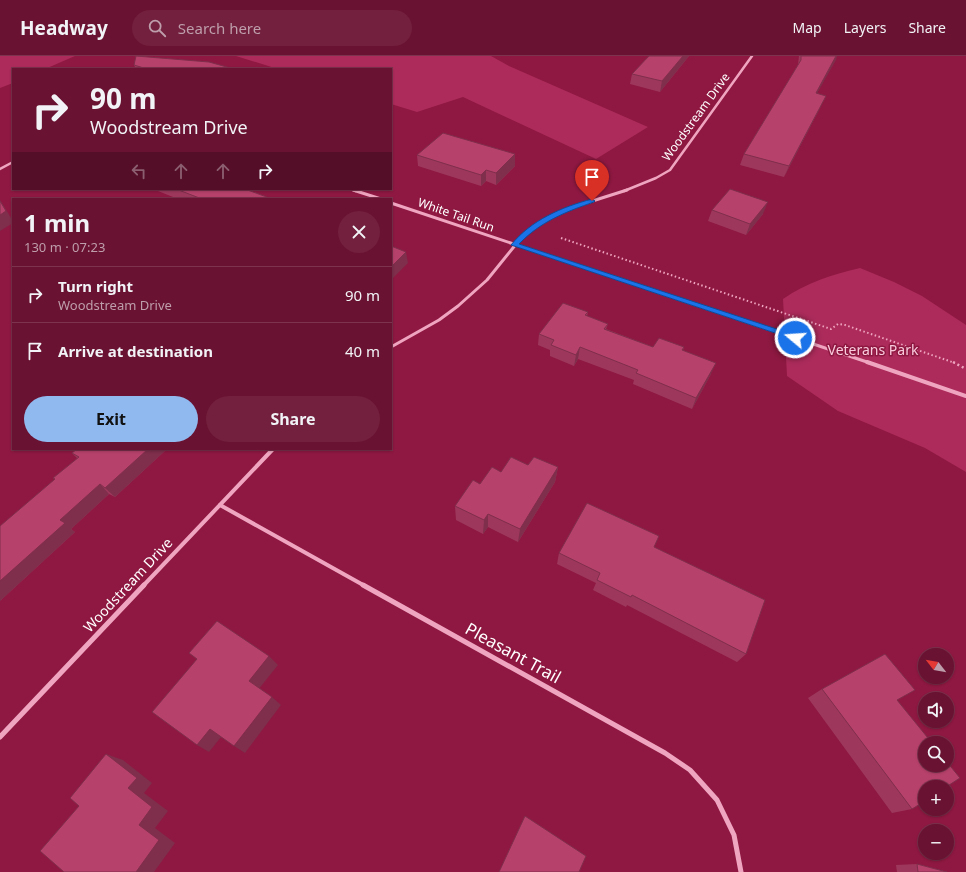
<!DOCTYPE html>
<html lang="en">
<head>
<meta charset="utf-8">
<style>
	:root { --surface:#6a1231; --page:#72203d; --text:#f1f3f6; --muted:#be9eab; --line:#7d324d; --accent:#90b9f0 }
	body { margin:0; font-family:"Noto Sans",sans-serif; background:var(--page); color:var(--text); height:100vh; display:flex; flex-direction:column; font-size:15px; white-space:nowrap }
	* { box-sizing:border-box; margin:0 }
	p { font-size:13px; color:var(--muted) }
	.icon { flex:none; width:22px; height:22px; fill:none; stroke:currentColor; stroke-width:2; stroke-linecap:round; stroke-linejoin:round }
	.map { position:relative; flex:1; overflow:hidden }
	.side { position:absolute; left:12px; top:142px; width:380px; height:252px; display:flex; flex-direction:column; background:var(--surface); border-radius:0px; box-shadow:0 1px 3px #0004,0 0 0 1px var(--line) }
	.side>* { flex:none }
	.guide { position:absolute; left:12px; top:12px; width:380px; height:122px; border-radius:0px; box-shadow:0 1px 3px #0004,0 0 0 1px var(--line); background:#6a1231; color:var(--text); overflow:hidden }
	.needle { width:26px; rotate:301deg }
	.controls { position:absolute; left:918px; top:592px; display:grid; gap:8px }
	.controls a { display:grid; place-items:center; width:36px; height:36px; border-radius:50%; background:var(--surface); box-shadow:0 1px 3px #0004,0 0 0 1px var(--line); font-size:20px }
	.pin { position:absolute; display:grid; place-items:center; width:34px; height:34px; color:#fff; margin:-41px -17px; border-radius:50% 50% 50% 0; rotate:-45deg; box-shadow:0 0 4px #0007 }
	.pin .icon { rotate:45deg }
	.me { position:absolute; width:44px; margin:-22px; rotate:288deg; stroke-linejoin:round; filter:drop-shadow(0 0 3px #0008) }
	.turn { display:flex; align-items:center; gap:14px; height:84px; padding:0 12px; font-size:18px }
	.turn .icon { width:52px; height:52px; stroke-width:2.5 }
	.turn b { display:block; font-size:28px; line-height:34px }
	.lanes { display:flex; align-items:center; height:38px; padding:0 12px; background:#0003; justify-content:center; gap:20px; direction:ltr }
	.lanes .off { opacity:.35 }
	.round { display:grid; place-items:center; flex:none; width:42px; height:42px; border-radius:21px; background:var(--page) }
	.headline { display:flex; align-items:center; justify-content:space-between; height:68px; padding:0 12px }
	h1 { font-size:24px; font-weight:700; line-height:30px }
	.primary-button { display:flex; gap:8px; margin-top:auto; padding:8px 12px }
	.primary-button a { flex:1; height:46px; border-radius:24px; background:var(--accent); color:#111; font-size:16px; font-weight:700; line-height:46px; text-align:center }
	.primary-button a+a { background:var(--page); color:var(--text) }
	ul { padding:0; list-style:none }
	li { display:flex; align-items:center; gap:12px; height:56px; padding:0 12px; border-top:1px solid var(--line) }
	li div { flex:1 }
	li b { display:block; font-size:15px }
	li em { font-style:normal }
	header { display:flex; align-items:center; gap:24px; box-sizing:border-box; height:56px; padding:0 20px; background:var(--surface); border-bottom:1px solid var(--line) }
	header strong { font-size:19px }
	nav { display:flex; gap:22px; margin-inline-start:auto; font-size:14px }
	.search { width:280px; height:36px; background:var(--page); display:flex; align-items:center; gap:10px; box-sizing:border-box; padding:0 14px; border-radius:22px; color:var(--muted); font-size:15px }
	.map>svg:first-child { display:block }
</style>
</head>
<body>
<header>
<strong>Headway</strong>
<div class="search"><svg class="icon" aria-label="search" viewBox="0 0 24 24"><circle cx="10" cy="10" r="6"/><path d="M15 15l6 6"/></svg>Search here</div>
<nav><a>Map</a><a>Layers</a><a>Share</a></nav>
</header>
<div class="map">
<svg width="966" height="816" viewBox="0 0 966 816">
	<rect width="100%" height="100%" fill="#8e1841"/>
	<g fill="#ac2b5a">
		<polygon points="0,0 75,0 45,13 13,13 13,27 0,32"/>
		<polygon points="236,0 491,0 509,10 648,71 596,103 463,41 417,56 391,48 391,13 278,13"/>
		<path d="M860 212 894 226 922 240 966 269V416L925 392 838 355 787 320 783 243C806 227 833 218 860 212Z"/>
	</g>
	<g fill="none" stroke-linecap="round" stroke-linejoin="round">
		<polyline stroke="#efa5bf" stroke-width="2" stroke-dasharray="1.5 2.5" stroke-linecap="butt" points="561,182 831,273 838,268 845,269 955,307"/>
		<polyline stroke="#efa5bf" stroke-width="2.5" stroke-dasharray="2 3" stroke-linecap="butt" points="953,306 966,313"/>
		<g stroke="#efa5bf" stroke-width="2.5">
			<polyline points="0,113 13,106"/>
			<polyline points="351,133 356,135"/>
			<polyline points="624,135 656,122 670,114 752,0"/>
		</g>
		<g stroke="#efa5bf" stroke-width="3">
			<polyline points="353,134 381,143"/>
			<polyline points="391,147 870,307"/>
			<polyline points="391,291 439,264 458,250 487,224 521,182 539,167 564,154 627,134"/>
		</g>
		<g stroke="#efa5bf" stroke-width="4">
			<polyline points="867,306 966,340"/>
			<polyline points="220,449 365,530"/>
			<polyline points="143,530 273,393"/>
		</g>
		<g stroke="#efa5bf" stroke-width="5">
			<polyline points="363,529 665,697 690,714 717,744 734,779 741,816"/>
			<polyline points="0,681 144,529"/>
		</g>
	</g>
	<g fill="#9d385c">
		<polygon points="649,0 689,0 660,36 630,28 632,18"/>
		<polygon points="799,0 837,0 817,37 821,50 784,121 740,109 744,98 798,9"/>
		<polygon points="134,9 234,13 136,13"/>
		<polygon points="515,98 515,110 496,129 486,125 481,130 418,110 417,99"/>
		<polygon points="153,133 245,133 272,143 178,143"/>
		<polygon points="712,154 763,158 746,179 708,165"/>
		<polygon points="588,256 587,260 608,268 606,273 653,291 684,291 683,294 711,318 692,353 633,328 634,324 578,303 574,310 550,300 550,294 538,289 539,278"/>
		<polygon points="77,393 167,393 115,441 109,438 71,473 75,476 0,545 77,402 72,397"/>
		<polygon points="528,409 558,411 555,426 518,486 488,471 483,478 456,464 455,450 480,428 501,416"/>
		<polygon points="654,491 746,598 737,606 627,549 626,551 593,534 596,527 557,508 559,497"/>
		<polygon points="822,633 897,644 912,753 892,757 808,642"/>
		<polygon points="917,808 947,816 897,816 896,809"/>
	</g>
	<g fill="#7f2e4b">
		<polygon points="683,0 689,0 660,36 662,25"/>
		<polygon points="836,0 837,0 836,4 811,48 816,37"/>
		<polygon points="826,40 821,50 784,121 789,110"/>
		<polygon points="515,98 515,110 496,129 496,117"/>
		<polygon points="486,114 486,125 481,130 481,119"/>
		<polygon points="0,144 13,165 13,167 0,175"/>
		<polygon points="768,146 763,158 746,179 750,168"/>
		<polygon points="406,196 408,207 391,224 391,211"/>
		<polygon points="580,291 578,303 574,310 576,299"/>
		<polygon points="716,307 711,318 692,353 696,342"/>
		<polygon points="148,393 167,393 115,441 105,432"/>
		<polygon points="558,411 555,426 518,486 520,473"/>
		<polygon points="100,428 109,438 71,473 75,476 0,545 0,525 60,464"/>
		<polygon points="488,458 488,471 483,478 484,464"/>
		<polygon points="269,600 278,609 258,634 249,625"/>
		<polygon points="272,641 281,649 245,697 234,690"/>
		<polygon points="210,673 222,680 209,696 197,689"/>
		<polygon points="106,698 123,704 152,727 144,737 168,755 155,772 175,787 154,816 136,816 139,769"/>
	</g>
	<g fill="#b6416b" stroke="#7f2e4b">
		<polygon points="136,0 209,6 234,13 147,13 134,9"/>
		<polygon points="649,0 683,0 662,25 632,18"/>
		<polygon points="801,0 836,0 816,37 826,40 789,110 744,98 801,4"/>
		<polygon points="443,77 515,98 496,117 486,114 481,119 417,99"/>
		<polygon points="176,133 245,133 272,143 202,143"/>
		<polygon points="730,133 768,146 750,168 712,154"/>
		<polygon points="0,145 6,155 0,159"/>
		<polygon points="391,190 406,196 391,211"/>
		<polygon points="563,247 588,256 585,259 608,268 604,273 653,291 659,282 684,291 682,294 716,307 696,342 636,317 638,314 580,291 576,299 551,289 554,284 539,278"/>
		<polygon points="77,393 148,393 105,432 100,428 60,464 65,467 0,525 0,470 55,423 53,422 79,401 72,397"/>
		<polygon points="511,401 528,409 534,401 558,411 520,473 488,458 484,464 455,450 473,424 480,428 492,411 501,416"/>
		<polygon points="587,447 659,480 654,491 765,544 746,598 632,539 631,541 597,524 600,517 559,497"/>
		<polygon points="217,565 269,600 249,625 272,641 234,690 210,673 197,689 152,656 197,603 189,597"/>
		<polygon points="885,598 915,634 897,644 932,687 925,687 925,709 947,709 947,706 960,722 946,731 925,731 925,745 912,753 822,633"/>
		<polygon points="106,698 137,722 128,732 152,751 139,769 159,784 136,816 64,816 40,795 79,750 70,742"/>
		<polygon points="525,760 586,800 579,816 499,816"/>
		<polygon points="917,808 947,816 918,816"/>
	</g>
	<path fill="#1a73e8" stroke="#114b97" d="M592 143 595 145 594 146C565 156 540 166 519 188L798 280V283H793L511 189C531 164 562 151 592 143Z"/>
	<g text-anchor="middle" stroke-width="3" stroke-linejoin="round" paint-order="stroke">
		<g font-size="12" fill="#fff" stroke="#8e1841">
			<text transform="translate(696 61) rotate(-54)" y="4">Woodstream Drive</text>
			<text transform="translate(456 159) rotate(19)" y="4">White Tail Run</text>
		</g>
		<g font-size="14" fill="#facbdc" stroke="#8e1841">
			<text x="873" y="299">Veterans Park</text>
		</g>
		<g font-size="14" fill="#fff" stroke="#8e1841">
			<text transform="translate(128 529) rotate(-47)" y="5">Woodstream Drive</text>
		</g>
		<g font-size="17" fill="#fff" stroke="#8e1841">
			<text transform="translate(513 597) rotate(29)" y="6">Pleasant Trail</text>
		</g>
	</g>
</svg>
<div class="controls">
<a><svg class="needle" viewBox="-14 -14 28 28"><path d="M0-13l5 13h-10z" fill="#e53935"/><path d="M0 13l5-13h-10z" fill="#be9eab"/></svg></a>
<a><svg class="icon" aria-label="sound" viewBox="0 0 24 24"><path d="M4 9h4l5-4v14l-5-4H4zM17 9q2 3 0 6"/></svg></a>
<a><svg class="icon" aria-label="search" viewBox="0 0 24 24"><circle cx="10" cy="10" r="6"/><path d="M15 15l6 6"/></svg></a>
<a>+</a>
<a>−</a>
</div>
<div class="pin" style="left:592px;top:145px;background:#d93025"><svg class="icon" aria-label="arrive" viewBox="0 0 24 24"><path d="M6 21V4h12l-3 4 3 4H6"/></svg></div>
<svg class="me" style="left:795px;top:282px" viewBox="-20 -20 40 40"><circle r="17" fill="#1a73e8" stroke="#fff" stroke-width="3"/><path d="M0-11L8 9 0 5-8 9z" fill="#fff"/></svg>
<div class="guide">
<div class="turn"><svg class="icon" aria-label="right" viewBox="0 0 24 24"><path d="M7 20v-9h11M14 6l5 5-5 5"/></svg><div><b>90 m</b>Woodstream Drive</div></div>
<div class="lanes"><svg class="icon off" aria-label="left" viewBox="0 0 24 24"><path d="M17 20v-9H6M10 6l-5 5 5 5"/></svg><svg class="icon off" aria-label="ahead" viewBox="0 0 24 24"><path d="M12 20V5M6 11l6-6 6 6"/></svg><svg class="icon off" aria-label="ahead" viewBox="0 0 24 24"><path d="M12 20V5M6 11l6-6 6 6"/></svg><svg class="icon" aria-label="right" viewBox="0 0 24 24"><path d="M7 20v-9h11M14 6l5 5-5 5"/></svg></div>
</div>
<section class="side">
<div class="headline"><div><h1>1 min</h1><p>130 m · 07:23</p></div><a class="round"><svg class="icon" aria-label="close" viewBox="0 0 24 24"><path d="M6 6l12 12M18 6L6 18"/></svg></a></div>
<ul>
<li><svg class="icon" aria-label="right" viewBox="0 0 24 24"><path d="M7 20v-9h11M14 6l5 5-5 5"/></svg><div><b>Turn right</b><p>Woodstream Drive</p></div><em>90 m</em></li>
<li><svg class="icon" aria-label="arrive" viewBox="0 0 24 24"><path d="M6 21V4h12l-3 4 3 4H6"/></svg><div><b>Arrive at destination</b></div><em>40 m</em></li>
</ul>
<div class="primary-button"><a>Exit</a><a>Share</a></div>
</section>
</div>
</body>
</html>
